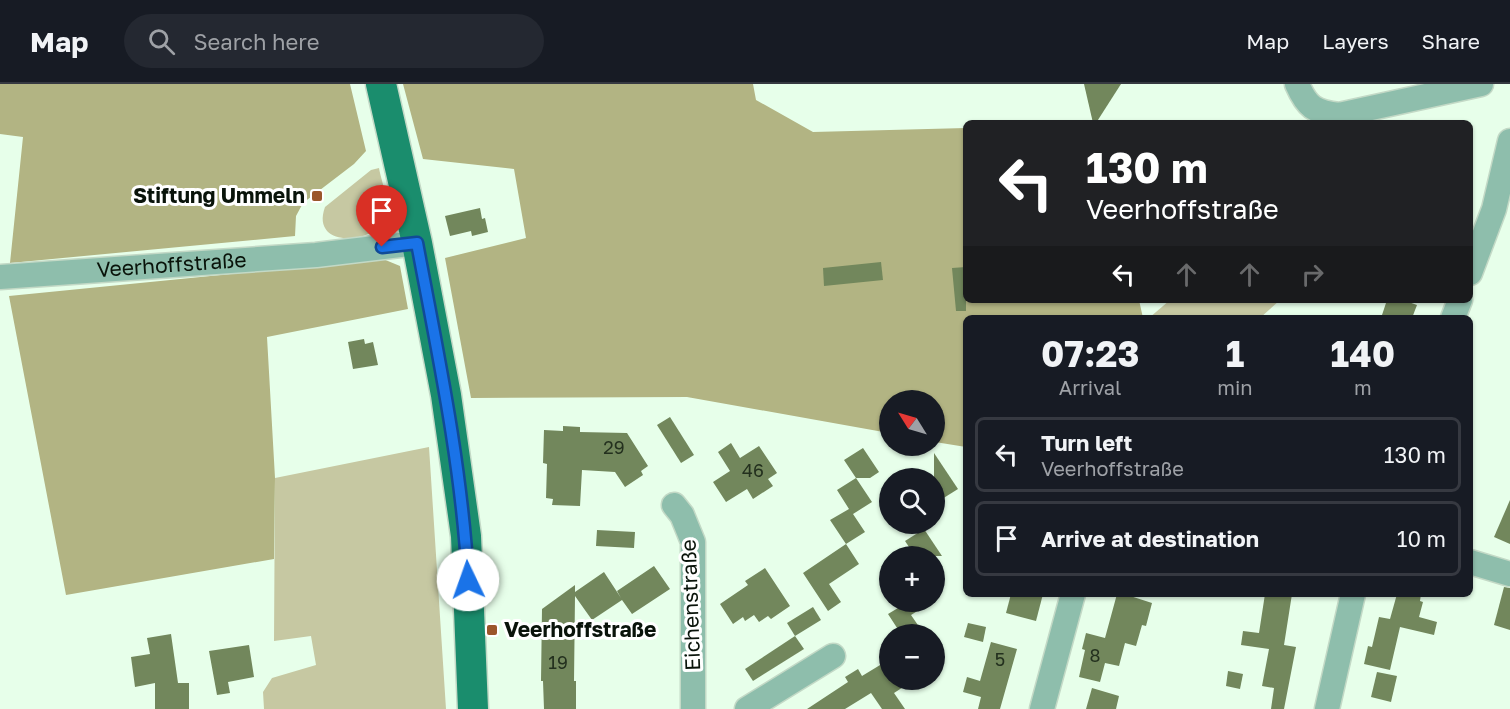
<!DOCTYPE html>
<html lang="en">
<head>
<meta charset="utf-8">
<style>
	:root { --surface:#171b24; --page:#242831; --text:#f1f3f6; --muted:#9ea1a6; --line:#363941 }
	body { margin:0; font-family:"Golos Text",sans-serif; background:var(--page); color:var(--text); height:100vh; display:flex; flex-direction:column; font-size:22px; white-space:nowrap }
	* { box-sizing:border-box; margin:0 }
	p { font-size:20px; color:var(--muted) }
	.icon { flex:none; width:33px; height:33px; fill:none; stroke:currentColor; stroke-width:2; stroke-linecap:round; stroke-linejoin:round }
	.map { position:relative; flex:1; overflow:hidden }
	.side { position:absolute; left:963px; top:231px; width:510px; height:282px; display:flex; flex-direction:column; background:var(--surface); border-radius:9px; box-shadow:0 2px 4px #0004 }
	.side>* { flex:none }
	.hud { position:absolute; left:963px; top:36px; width:510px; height:183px; border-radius:9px; box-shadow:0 2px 4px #0004; background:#202124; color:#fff; overflow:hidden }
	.needle { width:39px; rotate:307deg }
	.buttons { position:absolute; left:879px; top:306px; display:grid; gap:12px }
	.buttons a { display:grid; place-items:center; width:66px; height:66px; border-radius:50%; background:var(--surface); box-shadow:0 2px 4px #0004; font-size:30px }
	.pin { position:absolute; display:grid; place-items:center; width:51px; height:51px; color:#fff; margin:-62px -26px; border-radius:50% 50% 50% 0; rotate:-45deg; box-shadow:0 0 6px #0007 }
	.pin .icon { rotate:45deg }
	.me { position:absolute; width:66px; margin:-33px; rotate:357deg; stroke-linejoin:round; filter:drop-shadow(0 0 4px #0008) }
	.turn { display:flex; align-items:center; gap:21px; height:126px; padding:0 24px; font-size:27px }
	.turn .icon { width:78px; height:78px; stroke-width:2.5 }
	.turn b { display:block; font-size:42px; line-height:51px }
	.lanes { display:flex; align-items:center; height:57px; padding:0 24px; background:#0003; justify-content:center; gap:30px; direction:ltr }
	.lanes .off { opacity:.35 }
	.eta { display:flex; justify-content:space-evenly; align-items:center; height:102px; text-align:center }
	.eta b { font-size:36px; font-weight:700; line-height:42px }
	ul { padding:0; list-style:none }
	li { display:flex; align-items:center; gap:18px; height:75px; margin:0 12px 9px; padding:0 12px; border:3px solid var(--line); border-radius:9px }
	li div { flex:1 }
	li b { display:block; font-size:22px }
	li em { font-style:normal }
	header { display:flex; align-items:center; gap:36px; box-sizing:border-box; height:84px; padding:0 30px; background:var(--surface); border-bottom:2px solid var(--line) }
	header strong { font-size:28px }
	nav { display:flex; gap:33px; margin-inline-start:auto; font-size:21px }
	.search { width:420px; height:54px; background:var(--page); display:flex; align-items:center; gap:15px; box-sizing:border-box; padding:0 21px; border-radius:33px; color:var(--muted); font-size:22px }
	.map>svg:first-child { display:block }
</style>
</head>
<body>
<header>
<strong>Map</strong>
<div class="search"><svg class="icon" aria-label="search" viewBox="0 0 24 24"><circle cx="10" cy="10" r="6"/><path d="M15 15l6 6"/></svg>Search here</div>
<nav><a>Map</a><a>Layers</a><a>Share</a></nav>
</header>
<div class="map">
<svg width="1510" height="625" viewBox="0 0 1510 625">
	<rect width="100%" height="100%" fill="#e7ffea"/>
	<g fill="#c6c8a2">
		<path d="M379 84C381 96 390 120 388 130 381 160 309 167 325 123L371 86Z"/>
		<polygon points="1170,216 1280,216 1260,234 1149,234"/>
		<polygon points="429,363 446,625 264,625 263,608 272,594 316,581 311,552 274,557 275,394"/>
	</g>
	<g fill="#b2b483">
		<polygon points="0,0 350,0 366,67 354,80 303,119 296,132 295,152 10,179 23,53 0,50"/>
		<polygon points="403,0 753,0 756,16 813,48 966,44 966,216 1139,216 1143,234 966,234 966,363 935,358 934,316 890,316 889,349 687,313 471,314 445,174 526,154 514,85 423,75"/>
		<polygon points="383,175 400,182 408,225 267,253 275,394 274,475 66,511 9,212"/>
	</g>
	<g fill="#72875c">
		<polygon points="1084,0 1121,0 1096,39 1093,39"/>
		<polygon points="480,124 482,135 485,134 488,148 472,152 471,147 450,152 445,132"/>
		<polygon points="881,178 883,196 824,202 823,184"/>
		<polygon points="966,183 966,227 956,227 952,184"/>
		<polygon points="1387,216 1403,216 1417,221 1412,234 1381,234"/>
		<polygon points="364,255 365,260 373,258 378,281 353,285 348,258"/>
		<polygon points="670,333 694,371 681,379 657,341"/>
		<polygon points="563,342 580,343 580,348 627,349 648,382 641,387 643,391 625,403 615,388 582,386 580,422 552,421 553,415 546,414 547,380 543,379 544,346 563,347"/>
		<polygon points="731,359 740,374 759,362 777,389 768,395 773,402 753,415 747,405 726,418 713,398 730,387 718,368"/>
		<polygon points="863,364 879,388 870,394 856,394 872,418 853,430 865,448 846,460 830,436 849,425 837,406 856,394 844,376"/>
		<polygon points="934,369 958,405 934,420"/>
		<polygon points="1510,416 1510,460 1494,453"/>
		<polygon points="924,445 942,472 915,472 905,457"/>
		<polygon points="597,446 635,448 634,464 596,462"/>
		<polygon points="846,460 859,480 829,500 841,518 828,527 803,489"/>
		<polygon points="654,482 670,505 632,530 622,516 592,536 575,512 574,597 576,597 576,625 544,625 543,597 541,597 542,525 575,501 575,508 604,488 621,514 617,507"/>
		<polygon points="765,484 790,522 771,535 768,532 759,538 754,531 745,537 743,533 733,540 720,520 748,501 745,497"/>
		<polygon points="1504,503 1510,504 1510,546 1494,541"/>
		<polygon points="1011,510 1043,510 1036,537 1006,529"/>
		<polygon points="1117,510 1124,510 1152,519 1146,542 1142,541 1136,562 1125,559 1119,582 1105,579 1100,598 1079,593 1085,566 1082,565 1086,549 1105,554"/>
		<polygon points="1265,510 1292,510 1284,561 1296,563 1284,625 1271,625 1274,604 1262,602 1269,565 1241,561 1243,547 1259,549"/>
		<polygon points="1397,510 1421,510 1420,517 1423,518 1419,533 1437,538 1434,551 1400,543 1390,586 1364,580 1368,562 1372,563 1379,533 1390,535"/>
		<polygon points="908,518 932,518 911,531 924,550 901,550 888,530"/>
		<polygon points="813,523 821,536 795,552 787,539"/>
		<polygon points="968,539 986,543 983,558 964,553"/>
		<polygon points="171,550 178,599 189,599 189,625 155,625 155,599 135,603 131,573 150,570 147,554"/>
		<polygon points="795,552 804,565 753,597 745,585"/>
		<polygon points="991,558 1017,565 1000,625 978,625 981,613 963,608 967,593 980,597"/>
		<polygon points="249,561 254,593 228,598 230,609 217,611 209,567"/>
		<polygon points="890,575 890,596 914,596 894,609 905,625 882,625 871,609 845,625 807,625 848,598 845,593 858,585 862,592"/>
		<polygon points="1228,587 1243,590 1240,605 1226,602"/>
		<polygon points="1377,588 1397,592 1391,618 1371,613"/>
		<polygon points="1092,604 1119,612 1116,625 1086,625"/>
	</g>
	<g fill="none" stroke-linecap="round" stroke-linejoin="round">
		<g stroke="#c3d9c6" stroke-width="27">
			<g id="minor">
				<path d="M1297 0C1307 23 1314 28 1339 31L1481 0"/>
				<polyline points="1470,189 1494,125 1510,57"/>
				<path id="s1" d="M0 193 316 171 417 159"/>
				<polyline points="1453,234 1460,216"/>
				<polyline points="674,421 682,431 693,458 693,625"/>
				<polyline points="1470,478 1510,490"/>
				<polyline points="747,625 833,572"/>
				<polyline points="1042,625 1073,510"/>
				<polyline points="1327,625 1353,510"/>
			</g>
		</g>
		<g stroke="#c3d9c6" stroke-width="33">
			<polyline id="major" points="381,0 417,159 446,311 466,452 473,625"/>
		</g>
		<use href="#minor" stroke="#8ebeac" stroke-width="24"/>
		<use href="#major" stroke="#1a8d6d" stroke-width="30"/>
	</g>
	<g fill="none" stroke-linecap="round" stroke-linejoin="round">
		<g stroke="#114b97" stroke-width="15">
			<path id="route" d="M382 163 417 159C438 270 462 383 468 496"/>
		</g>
		<use href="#route" stroke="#1a73e8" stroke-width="10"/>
	</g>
	<g fill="#9b562a" stroke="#fff" stroke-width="2">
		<rect x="311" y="106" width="12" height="12" rx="3"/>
		<rect x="486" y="540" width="12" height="12" rx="3"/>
	</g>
	<g text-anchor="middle" stroke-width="6" stroke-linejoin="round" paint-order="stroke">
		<g font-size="18" fill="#23301e">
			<text x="614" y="370">29</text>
			<text x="753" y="393">46</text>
			<text x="1095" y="578">8</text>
			<text x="1000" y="582">5</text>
			<text x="558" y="585">19</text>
		</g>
		<g font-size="21" font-weight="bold" fill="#09130a" stroke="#fff" text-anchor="end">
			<text x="305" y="119">Stiftung Ummeln</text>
			<text x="504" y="553" text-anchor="start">Veerhoffstraße</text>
		</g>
		<g font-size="21" fill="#09130a" stroke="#fff">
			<text dy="7" stroke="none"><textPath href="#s1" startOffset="172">Veerhoffstraße</textPath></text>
			<text transform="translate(691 521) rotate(-92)" y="7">Eichenstraße</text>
		</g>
	</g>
</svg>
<div class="buttons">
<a><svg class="needle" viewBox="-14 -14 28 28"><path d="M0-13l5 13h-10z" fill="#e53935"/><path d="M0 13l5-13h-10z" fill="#9ea1a6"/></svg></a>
<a><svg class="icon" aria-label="search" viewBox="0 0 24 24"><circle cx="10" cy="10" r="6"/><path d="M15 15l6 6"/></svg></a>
<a>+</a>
<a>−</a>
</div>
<div class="pin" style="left:382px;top:163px;background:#d93025"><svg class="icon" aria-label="arrive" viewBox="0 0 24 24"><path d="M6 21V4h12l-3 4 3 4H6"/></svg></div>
<svg class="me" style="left:468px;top:496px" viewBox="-20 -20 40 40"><circle r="19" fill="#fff"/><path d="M0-13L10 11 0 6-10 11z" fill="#1a73e8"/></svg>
<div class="hud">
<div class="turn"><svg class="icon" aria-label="left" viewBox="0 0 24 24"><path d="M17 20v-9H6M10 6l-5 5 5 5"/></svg><div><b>130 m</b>Veerhoffstraße</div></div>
<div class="lanes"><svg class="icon" aria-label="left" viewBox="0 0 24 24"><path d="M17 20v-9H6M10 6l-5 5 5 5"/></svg><svg class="icon off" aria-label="ahead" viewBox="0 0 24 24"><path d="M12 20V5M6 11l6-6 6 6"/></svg><svg class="icon off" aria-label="ahead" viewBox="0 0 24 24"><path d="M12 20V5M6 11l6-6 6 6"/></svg><svg class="icon off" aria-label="right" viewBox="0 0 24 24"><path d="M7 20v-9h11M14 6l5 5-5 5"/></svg></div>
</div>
<section class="side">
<div class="eta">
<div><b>07:23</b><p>Arrival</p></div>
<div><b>1</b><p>min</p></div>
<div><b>140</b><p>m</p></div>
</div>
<ul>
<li><svg class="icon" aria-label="left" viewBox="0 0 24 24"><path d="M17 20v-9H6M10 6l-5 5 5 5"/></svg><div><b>Turn left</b><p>Veerhoffstraße</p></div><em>130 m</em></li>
<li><svg class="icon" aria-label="arrive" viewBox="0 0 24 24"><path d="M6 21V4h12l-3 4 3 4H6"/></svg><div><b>Arrive at destination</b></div><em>10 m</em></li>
</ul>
</section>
</div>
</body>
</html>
